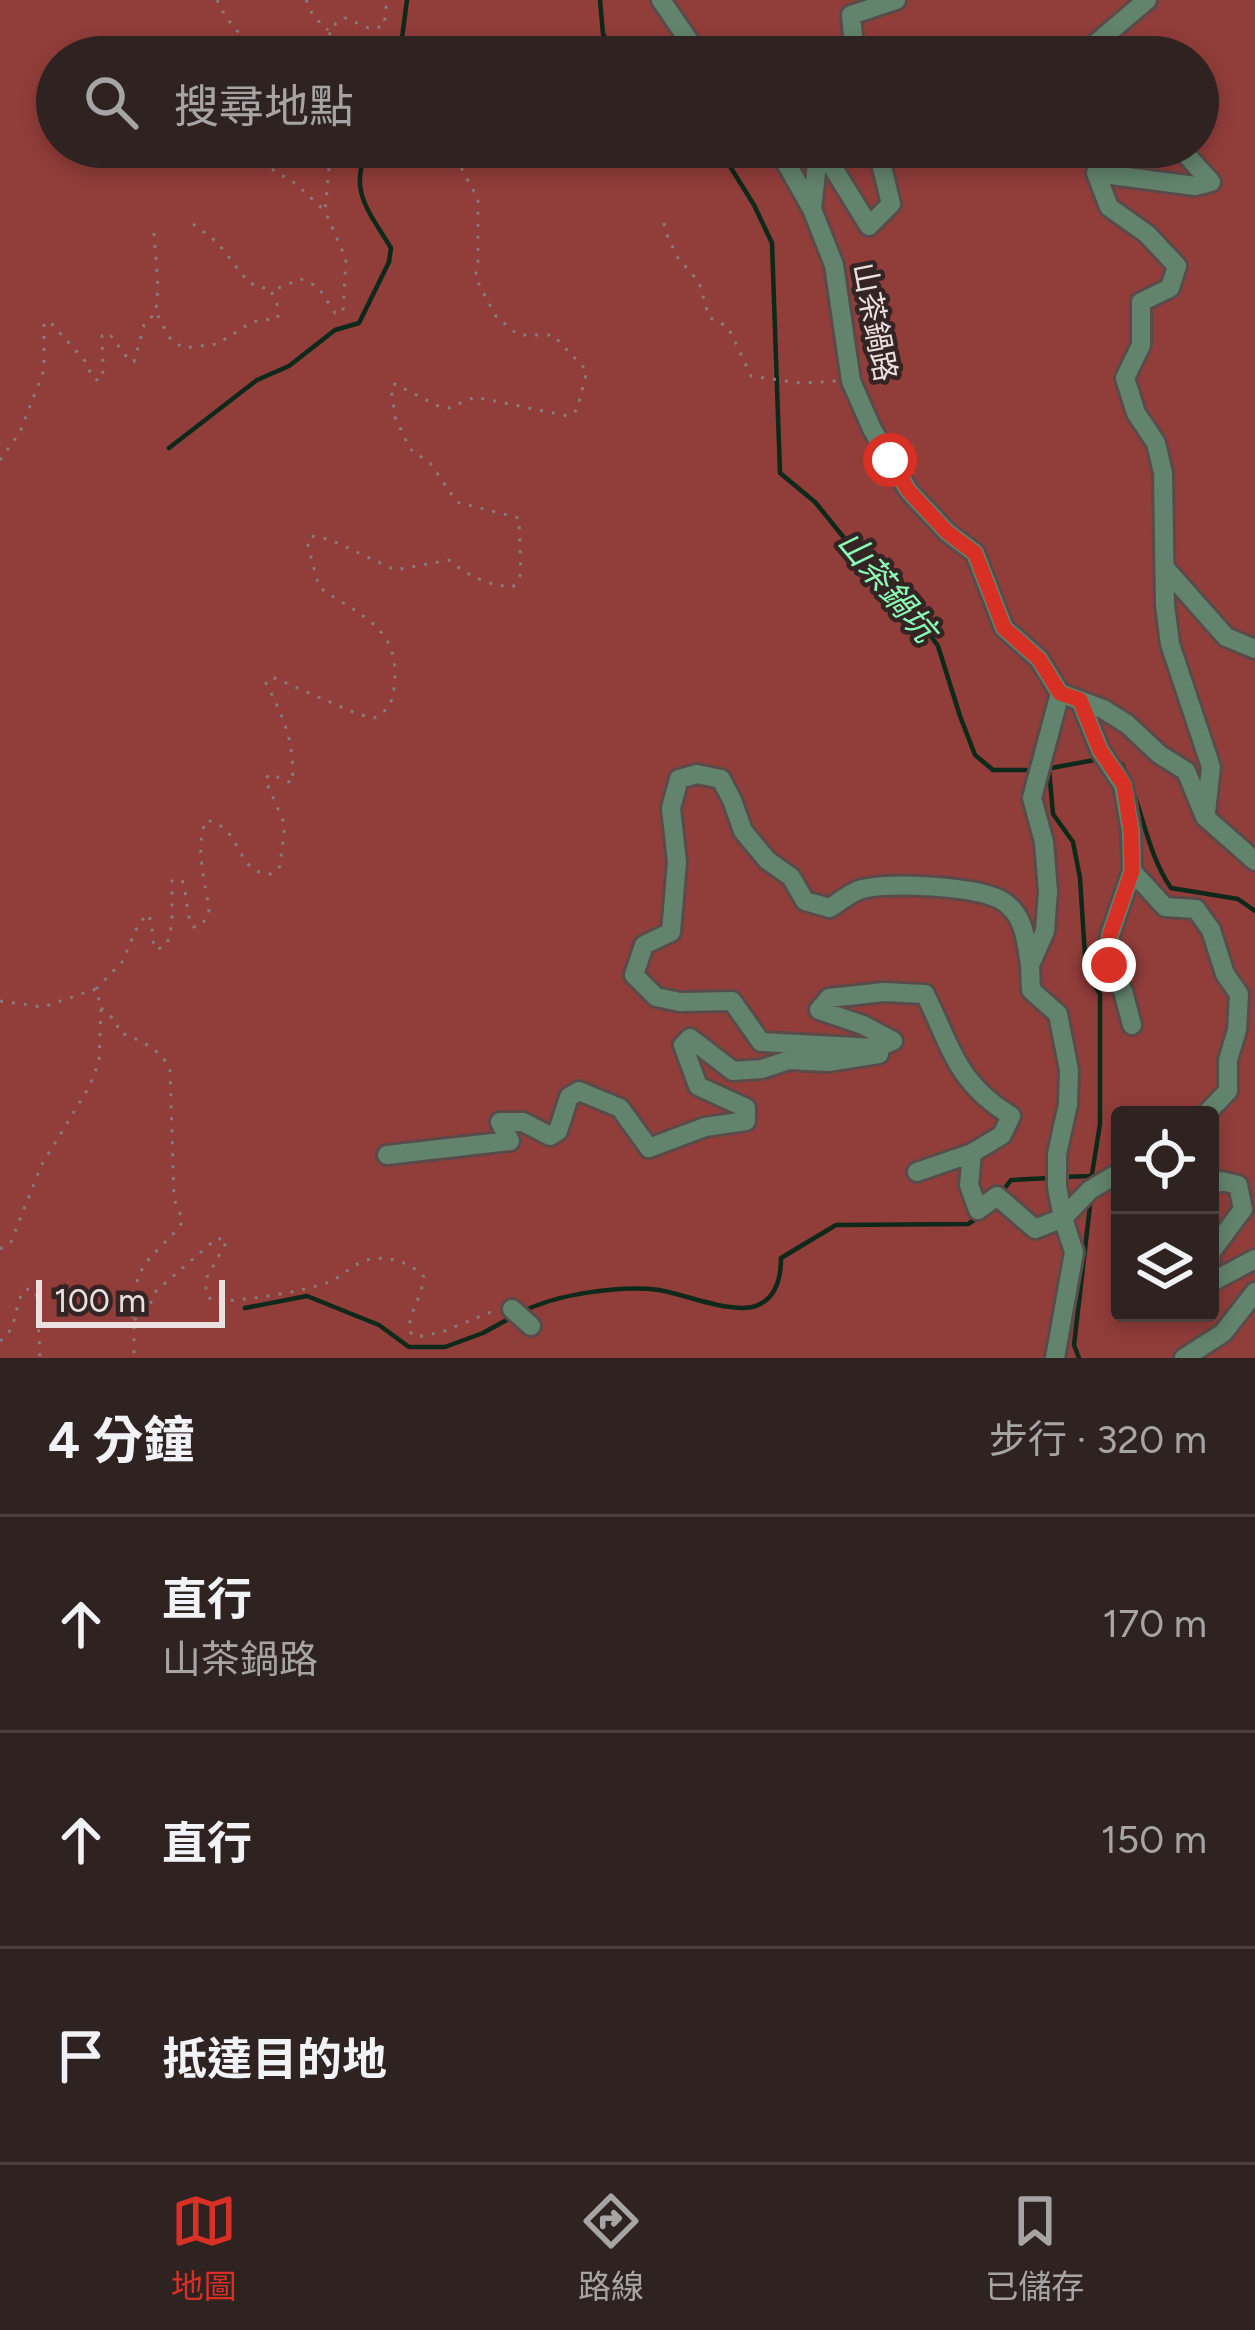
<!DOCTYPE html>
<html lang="zh-TW">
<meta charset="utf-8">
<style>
:root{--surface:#2f2322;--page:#372b2a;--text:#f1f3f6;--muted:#a7a4a5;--line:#4a4040;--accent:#d93025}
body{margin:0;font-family:Figtree,"Noto Sans TC",sans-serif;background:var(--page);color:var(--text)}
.controls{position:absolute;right:36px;bottom:36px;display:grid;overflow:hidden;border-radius:12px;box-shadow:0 6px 18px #0003}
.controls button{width:108px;height:108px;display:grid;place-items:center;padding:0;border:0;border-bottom:3px solid var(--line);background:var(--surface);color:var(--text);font:60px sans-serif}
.scale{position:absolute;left:36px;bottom:30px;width:189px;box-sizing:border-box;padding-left:12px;border:6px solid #eae0df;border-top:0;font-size:33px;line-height:42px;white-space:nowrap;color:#eae0df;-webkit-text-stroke:9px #342524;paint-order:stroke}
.stop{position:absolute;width:36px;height:36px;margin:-27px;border:9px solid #d93025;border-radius:50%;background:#fff}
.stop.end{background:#d93025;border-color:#fff;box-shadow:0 3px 12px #0008}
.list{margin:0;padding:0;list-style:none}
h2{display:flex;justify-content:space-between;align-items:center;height:156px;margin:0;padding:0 48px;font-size:51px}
h2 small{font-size:39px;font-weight:400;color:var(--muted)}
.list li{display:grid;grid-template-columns:78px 1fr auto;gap:36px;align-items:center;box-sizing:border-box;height:216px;padding:0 48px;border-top:3px solid var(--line)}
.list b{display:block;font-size:45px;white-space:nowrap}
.list p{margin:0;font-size:39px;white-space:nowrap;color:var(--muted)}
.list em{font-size:39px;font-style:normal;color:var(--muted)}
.icon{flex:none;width:66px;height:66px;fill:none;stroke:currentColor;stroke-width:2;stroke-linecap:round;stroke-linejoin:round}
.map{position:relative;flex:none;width:1255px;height:1358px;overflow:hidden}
.search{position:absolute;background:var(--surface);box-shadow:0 6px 18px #0003;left:36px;right:36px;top:36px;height:132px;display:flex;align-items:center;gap:30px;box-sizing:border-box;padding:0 42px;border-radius:66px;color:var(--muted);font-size:45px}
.sheet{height:804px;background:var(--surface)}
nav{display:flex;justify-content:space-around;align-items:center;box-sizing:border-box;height:168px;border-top:3px solid var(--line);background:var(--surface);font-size:33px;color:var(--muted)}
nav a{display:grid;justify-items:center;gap:6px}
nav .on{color:var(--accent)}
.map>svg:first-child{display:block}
.forest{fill:#913d3a;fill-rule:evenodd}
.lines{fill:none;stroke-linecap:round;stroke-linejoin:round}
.stream{stroke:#0e2919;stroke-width:4.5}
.minor-casing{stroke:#5a4b4a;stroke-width:24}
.path{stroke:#897b7a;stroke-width:3;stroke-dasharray:3 9;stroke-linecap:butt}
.minor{stroke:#62836c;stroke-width:18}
.route{stroke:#d93025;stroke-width:15}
.labels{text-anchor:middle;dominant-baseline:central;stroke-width:9;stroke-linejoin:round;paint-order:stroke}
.street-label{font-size:30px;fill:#eae0df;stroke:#342524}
.water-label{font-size:33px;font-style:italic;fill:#8cfdb6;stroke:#342524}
</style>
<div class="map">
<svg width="1255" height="1358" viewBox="0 0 1255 1358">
<rect width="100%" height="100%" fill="#3f2f2e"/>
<path class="forest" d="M0,0H1255V1358H0ZM57,57H1198V147H57ZM1120,1115H1210V1313H1120Z"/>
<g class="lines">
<path class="stream" d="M600,0L603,34L617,57
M395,57L402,38L407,0
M718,147L754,205L772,243L780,473L815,502L845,539L914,613L938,646L960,716L975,755L993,770H1035
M169,448L257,380L289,366L335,330L359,323L389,262L391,248C371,214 345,188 370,147
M1117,763L1122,764C1142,804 1146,852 1171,888L1238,899L1255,911
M1046,769L1100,759
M1049,769L1053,814L1073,842L1080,878L1086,972L1100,994V1124L1092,1174
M1061,1177L1092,1176
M1001,1193L1011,1180L1049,1178
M245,1308L307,1296L379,1325L409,1347H445L483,1333L512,1317
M522,1312C556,1294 621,1285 659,1290C684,1294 736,1316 758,1305C777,1297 781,1276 781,1258L836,1225L968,1224L982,1215
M1079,1358L1074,1345L1091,1197"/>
<defs>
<path id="minor" d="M661,0L700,57
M855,57L851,15L896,0
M1080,57L1147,0
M773,147L785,161L812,209L834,265L851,381L872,429L908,490L947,532L975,553L1004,628L1039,659L1060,693L1103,709L1127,724L1159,754L1186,771L1205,817L1255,861
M1175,147L1182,150L1211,182L1195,186L1096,173L1109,207L1147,234L1177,266L1170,288L1141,302V345L1125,378L1136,413L1156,443L1163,473L1165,605L1170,644L1211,767L1206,812
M812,209L818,155L829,161L869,226L891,204L880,159V147
M1165,568L1226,637L1255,649
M1080,700L1100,750L1123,785L1131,831L1132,871L1110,935L1109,965L1123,991L1132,1025
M1132,871L1165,907L1196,909L1211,930L1225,974L1239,994L1237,1030L1228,1060V1091L1205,1115
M1030,965C1026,941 1025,914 1001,900C975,886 891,882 862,889C851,892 840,901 830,908L805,901L791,877L767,860L743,831L732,800L721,779L697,774L679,779L671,808L677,862L671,932L644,945L634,975L656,997L680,1002L732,1001L761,1042L876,1048L893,1041L863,1025L819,1010L829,998L884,992L925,994C952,1048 955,1081 1011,1116L1002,1135L972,1153L969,1185L978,1210L997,1196L1035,1229L1063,1218L1090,1190L1120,1172
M387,1155L510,1141L500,1122H523L550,1136L558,1131L569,1097L579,1091L620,1108L649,1148L705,1127L746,1121V1108L698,1086L683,1045L690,1038L733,1071L762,1069L789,1060L828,1062L879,1054
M917,1172L972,1153
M1210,1186L1221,1181L1238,1185L1243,1209L1211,1252L1210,1263
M1210,1283L1255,1259
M512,1309L531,1326
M1055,1358L1074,1252L1063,1218L1057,1187V1154L1068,1104L1069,1070L1058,1014L1031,990L1030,965L1045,931L1048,891L1044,842L1032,798L1060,693
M1184,1358L1223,1333L1255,1292"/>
</defs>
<use href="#minor" class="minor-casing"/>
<path class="path" d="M217,0L225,16L259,57
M306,0L313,16L328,30
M340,57L329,32L337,22L345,18L371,29L384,26L387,0
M244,147L254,158L296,184L324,210
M664,223L666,233L678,258L699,282L709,317L728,327L751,376L801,383L837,381
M193,224L217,242L249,283L270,290
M154,233L158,287L156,311
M0,460L20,432L44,370V323L50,322L86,362L92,377L99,381L103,371L102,336L109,333L125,355L134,362L144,325L156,312L171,340L184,348L217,344L252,322L278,318L277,304L271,291L301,279L318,287L335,313L343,312L346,259L325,211L331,147
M96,989L122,962L139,923L148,914C155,928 150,942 157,950L167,944L172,924V881L182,880C188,896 185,913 193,927L202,925L209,912C206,882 194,849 206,820C244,827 234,875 272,874L280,866L285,825L265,779L270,774L292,783C296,745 283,716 266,683L272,677L358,714L374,718C388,711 392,703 394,688C402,626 359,616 319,587L307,542L314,536L331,540L395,570L449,560C468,576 487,585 513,587L521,574L519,518L457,502L430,463L410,449L395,417L391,387L395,384L440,407L449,408L475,397L568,416L577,410L587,371L553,335H518L496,316L475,277L478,262V199L450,147
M0,1001L43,1007L96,989L101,1008L99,1062L89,1087L41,1166L11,1242L0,1249
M101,1008L116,1021L119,1032C139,1040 162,1049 170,1070L174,1199L183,1221C171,1241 147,1254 139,1276C134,1288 134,1303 132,1316L134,1320V1358
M134,1320L147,1311L156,1291L217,1238L227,1241L206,1279V1295L214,1302C251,1299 294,1294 329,1282C344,1276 355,1261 372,1259C391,1256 411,1263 424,1277C422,1297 409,1312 409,1331L416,1337L442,1332L496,1310
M0,1341C20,1327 12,1307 25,1289L34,1290L37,1296L40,1358"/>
<use href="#minor" class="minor"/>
</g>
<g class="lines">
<path class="route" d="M890,460L908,490L947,532L975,553L1004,628L1039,659L1060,693L1080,700L1100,750L1124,785L1131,831L1132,871L1110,935L1109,965"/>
</g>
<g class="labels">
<g class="street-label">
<text transform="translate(875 322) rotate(79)">山茶鍋路</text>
</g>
<g class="water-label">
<text transform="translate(887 586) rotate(50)">山茶鍋坑</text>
</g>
</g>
</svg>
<div class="controls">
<button><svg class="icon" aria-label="locate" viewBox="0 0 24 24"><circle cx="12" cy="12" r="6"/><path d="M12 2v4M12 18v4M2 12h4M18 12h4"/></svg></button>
<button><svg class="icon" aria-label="layers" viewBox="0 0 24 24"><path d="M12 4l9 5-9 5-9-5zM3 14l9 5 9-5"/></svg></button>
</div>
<div class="scale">100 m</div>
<div class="stop" style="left:890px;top:460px"></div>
<div class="stop end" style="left:1109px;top:965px"></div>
<div class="search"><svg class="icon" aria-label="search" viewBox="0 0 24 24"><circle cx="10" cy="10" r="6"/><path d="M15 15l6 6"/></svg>搜尋地點</div>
</div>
<section class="sheet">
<h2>4 分鐘<small>步行 · 320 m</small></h2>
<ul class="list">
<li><svg class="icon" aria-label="ahead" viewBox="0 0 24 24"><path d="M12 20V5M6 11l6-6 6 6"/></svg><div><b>直行</b><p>山茶鍋路</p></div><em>170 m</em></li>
<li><svg class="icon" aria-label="ahead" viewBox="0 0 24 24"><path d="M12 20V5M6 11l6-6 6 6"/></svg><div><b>直行</b></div><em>150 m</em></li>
<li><svg class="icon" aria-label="arrive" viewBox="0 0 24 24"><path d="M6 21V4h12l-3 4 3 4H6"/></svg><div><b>抵達目的地</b></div></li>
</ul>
</section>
<nav>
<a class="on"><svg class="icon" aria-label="map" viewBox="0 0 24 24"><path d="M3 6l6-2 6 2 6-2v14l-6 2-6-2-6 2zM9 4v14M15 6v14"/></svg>地圖</a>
<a><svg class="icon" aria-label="directions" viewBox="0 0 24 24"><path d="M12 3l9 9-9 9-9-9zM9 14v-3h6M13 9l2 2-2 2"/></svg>路線</a>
<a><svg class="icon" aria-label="saved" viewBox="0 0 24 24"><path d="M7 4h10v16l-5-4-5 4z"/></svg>已儲存</a>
</nav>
